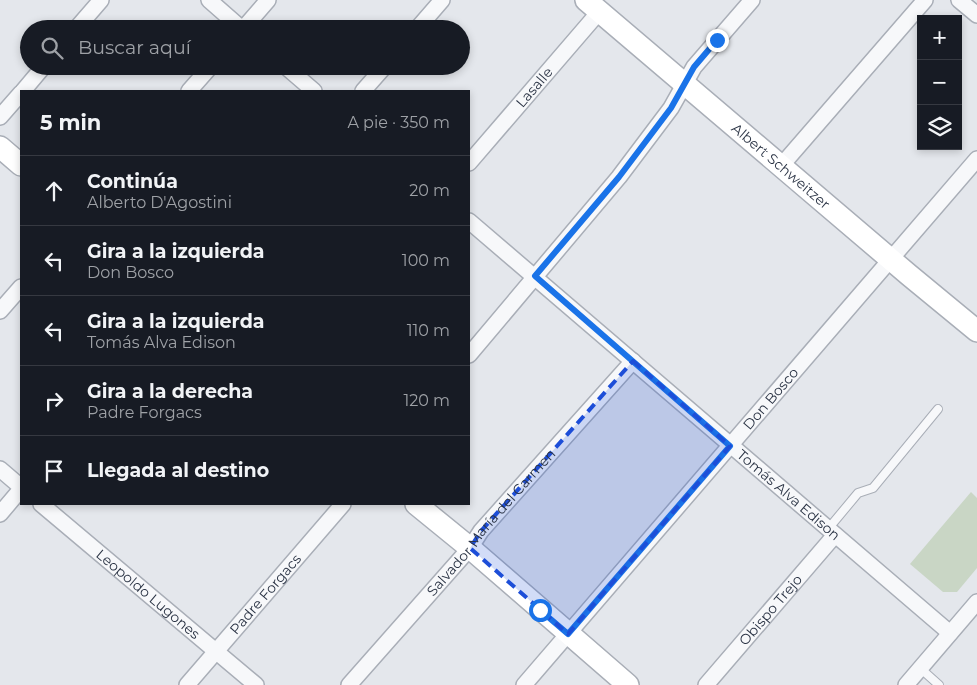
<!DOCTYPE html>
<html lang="es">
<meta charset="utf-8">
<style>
:root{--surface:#171b24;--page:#20242c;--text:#f1f3f6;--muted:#9ea1a6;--line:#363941}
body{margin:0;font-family:Montserrat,sans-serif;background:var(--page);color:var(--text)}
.controls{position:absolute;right:15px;top:15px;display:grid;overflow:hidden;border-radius:0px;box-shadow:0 2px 8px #0003}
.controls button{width:45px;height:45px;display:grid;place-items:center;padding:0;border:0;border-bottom:1px solid var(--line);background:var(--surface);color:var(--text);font:25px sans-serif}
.stop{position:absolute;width:15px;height:15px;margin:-11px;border:4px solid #1a73e8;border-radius:50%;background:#fff}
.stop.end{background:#1a73e8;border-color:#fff;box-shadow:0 1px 5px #0008}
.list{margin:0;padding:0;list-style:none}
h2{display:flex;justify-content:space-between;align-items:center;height:65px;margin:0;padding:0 20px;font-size:21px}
h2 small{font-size:16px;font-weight:400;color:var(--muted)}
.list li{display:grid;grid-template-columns:32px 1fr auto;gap:15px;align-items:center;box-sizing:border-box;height:70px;padding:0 20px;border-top:1px solid var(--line)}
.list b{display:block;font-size:19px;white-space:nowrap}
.list p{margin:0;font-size:16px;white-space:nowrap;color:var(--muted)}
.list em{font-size:16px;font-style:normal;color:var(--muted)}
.icon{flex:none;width:28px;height:28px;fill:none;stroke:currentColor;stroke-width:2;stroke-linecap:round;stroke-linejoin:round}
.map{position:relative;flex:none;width:977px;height:685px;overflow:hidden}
.search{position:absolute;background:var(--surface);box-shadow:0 2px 8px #0003;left:20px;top:20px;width:450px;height:55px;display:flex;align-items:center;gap:12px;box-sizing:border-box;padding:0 18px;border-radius:28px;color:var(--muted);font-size:19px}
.panel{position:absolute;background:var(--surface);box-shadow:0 2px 8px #0003;left:20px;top:90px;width:450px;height:415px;border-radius:0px}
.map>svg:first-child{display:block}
.green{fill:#c9d6c5}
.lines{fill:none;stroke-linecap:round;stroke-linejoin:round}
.service-casing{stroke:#a9aeb7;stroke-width:10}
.minor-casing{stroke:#a9aeb7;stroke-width:18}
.secondary-casing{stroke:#a9aeb7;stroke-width:24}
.service{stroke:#f7f8fa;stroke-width:8}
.minor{stroke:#f7f8fa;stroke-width:15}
.secondary{stroke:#fff;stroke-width:21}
.route{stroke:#1a73e8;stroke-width:6}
.marked{fill:#1d4ed8;fill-opacity:0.2;stroke:#1d4ed8;stroke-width:4;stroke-dasharray:10 6;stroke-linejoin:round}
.labels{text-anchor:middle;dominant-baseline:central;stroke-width:4;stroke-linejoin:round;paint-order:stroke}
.street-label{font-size:14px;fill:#2b3445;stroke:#f4f6f9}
</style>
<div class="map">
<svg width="977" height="685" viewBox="0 0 977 685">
<rect width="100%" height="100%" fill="#e4e7ec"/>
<path class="green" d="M971,492L977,498V568L957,592H943L910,564Z"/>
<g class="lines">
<defs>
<path id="service" d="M828,529L858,493L873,488L938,409
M920,668L939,685"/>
<g id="minor">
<path d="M209,0L242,29"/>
<path d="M959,0L977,15"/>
<path d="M76,29L101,0"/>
<path d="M243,29L268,0"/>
<path d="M417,29L442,0"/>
<path d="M285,66L314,91"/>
<path d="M23,91L44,66"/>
<path d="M189,91L211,66"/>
<path d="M363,91L385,66"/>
<path d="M0,117L21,93"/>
<path id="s1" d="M469,163L599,12"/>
<path d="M781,166L925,0"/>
<path id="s2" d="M469,221L950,633"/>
<path d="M0,311L21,287"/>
<path d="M469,355L619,177L671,108L694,67L752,0"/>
<path d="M0,469L21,487"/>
<path id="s3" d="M41,504L256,685"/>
<path d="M0,514L21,489"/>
<path id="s4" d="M187,685L343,504"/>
<path id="s5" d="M349,685L470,548L481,531L633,361"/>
<path id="s6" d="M524,685L977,159"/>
<path id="s7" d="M706,685L835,535"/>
<path d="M906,685L977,602"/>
</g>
<g id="secondary">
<path id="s8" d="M586,0L909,275L977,331"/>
<path d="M0,147L21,165"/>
<path d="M416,504L470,548L628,685"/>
</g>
</defs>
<use href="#service" class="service-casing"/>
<use href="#minor" class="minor-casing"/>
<use href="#secondary" class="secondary-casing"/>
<use href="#service" class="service"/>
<use href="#minor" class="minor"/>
<use href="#secondary" class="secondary"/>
</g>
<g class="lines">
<path class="route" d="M540,610L568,634L730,446L535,276L619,177L671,108L694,67L717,40"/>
</g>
<path class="marked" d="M633,361L730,446L568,634L470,548L481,531Z"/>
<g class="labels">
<g class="street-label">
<text stroke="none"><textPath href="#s1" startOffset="100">Lasalle</textPath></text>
<text stroke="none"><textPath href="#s8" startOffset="256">Albert Schweitzer</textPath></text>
<text stroke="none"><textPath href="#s6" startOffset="378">Don Bosco</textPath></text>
<text stroke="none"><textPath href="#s2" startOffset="421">Tomás Alva Edison</textPath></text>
<text stroke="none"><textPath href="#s5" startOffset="216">Salvador María del Carmen</textPath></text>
<text stroke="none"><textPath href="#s3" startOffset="140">Leopoldo Lugones</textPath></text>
<text stroke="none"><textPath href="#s4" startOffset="120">Padre Forgacs</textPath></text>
<text stroke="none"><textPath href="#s7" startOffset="99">Obispo Trejo</textPath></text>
</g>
</g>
</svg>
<div class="controls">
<button>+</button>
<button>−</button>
<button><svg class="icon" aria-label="layers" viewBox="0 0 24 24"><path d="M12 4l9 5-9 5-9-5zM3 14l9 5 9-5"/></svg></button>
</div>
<div class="stop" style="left:540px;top:610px"></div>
<div class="stop end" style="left:717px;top:40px"></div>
<div class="search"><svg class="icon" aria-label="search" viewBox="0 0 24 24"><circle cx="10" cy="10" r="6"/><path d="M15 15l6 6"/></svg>Buscar aquí</div>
<section class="panel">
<h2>5 min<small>A pie · 350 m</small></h2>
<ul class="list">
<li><svg class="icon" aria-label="ahead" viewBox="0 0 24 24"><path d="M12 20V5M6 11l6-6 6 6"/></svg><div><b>Continúa</b><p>Alberto D'Agostini</p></div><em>20 m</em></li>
<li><svg class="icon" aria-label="left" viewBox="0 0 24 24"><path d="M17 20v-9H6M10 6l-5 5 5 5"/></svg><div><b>Gira a la izquierda</b><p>Don Bosco</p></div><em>100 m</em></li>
<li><svg class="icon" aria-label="left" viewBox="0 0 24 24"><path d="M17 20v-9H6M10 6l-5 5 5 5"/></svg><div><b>Gira a la izquierda</b><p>Tomás Alva Edison</p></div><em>110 m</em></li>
<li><svg class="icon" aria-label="right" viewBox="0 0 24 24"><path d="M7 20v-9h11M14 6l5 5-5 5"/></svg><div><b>Gira a la derecha</b><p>Padre Forgacs</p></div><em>120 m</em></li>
<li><svg class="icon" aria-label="arrive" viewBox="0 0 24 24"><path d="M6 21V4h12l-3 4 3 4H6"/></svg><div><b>Llegada al destino</b></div></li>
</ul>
</section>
</div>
